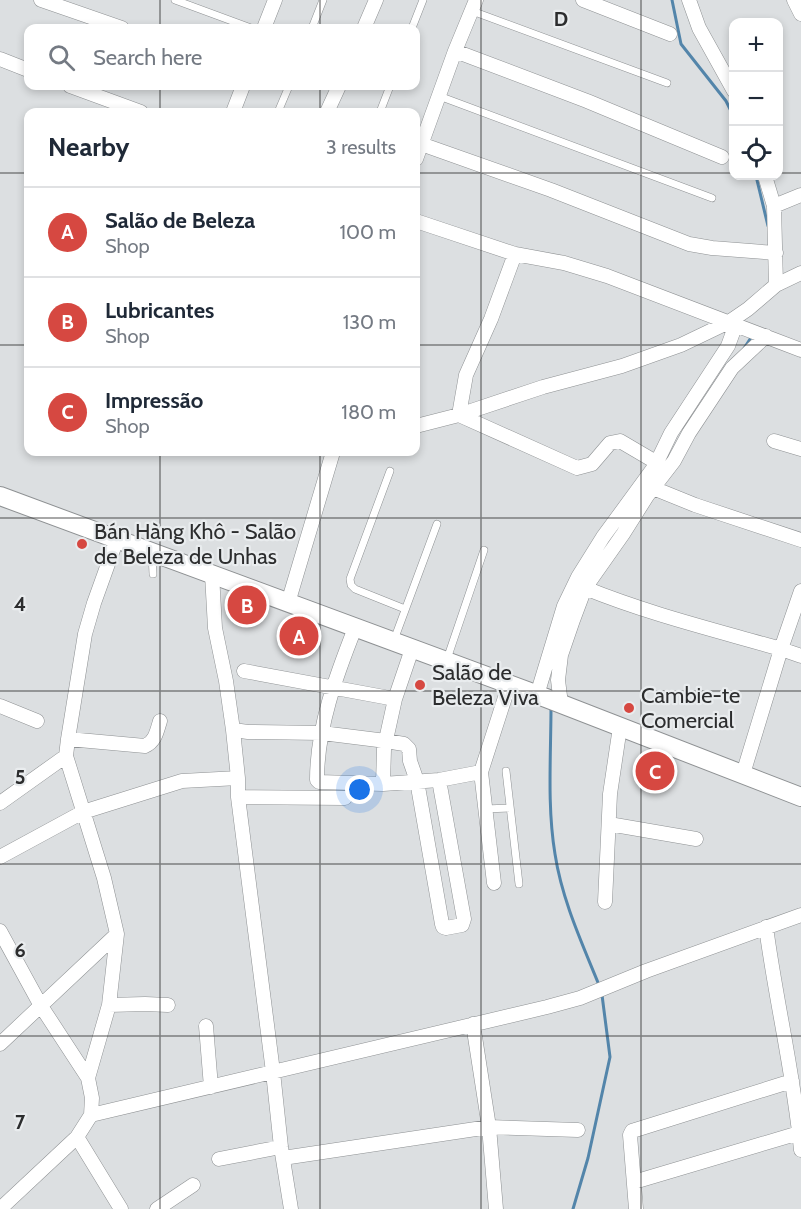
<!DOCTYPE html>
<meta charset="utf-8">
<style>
:root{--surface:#fff;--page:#f6f6f7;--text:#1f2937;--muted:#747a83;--line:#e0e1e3;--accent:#d64841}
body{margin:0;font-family:Cabin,sans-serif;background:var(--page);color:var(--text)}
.controls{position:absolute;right:18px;top:18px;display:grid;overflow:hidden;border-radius:12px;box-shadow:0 3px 9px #0003}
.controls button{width:54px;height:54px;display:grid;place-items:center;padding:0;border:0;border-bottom:2px solid var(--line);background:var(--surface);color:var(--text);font:30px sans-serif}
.you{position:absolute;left:360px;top:790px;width:21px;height:21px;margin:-15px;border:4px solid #fff;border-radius:50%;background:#1a73e8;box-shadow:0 0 0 9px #1a73e833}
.badge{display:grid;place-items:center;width:39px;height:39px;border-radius:50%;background:var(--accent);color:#fff;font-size:20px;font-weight:700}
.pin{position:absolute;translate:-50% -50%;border:3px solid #fff;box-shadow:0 2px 6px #0006}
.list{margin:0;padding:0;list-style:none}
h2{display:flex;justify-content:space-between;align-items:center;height:78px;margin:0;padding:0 24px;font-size:26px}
h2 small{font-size:20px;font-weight:400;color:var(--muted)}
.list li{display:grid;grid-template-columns:39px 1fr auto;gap:18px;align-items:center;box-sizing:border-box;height:90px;padding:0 24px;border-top:2px solid var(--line)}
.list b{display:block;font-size:22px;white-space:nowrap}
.list p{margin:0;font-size:20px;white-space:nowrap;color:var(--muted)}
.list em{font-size:20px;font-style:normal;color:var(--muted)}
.icon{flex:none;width:33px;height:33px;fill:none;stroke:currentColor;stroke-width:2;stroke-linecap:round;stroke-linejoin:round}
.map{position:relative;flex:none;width:801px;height:1209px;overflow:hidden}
.search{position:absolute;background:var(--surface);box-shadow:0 3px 9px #0003;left:24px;top:24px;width:396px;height:66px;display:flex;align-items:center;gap:15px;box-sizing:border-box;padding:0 21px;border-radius:12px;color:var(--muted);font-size:22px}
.panel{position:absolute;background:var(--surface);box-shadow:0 3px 9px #0003;left:24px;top:108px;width:396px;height:348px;border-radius:12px}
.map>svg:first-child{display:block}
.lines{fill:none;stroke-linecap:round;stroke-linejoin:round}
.stream{stroke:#5385aa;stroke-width:3}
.lane-casing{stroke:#8e9193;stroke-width:8}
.street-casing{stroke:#8e9193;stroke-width:15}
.secondary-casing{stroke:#8e9193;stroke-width:20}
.lane{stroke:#fff;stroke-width:7}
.street{stroke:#fff;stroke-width:14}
.secondary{stroke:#fff;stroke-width:18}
.grid{fill:none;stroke:#2c2d2e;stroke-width:1.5;stroke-opacity:0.55}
.poi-dot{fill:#d64841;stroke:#e9ecee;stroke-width:2}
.labels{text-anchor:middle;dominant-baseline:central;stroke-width:4.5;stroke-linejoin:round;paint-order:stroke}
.poi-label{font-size:22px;fill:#2c2d2e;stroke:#e9ecee;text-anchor:start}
.grid-label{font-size:20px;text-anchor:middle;font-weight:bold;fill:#2c2d2e;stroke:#e9ecee;stroke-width:4.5;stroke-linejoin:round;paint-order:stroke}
</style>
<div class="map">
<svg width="801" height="1209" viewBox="0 0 801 1209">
<rect width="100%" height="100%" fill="#dcdfe1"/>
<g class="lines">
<path class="stream" d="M672,0L681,44L726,101L734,117
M756,176L768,226
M743,350L752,336
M551,706C551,755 547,806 555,854C562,900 582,943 599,985
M573,1209L588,1158L610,1057L602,995"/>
<defs>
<path id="lane" d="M175,0L251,28
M472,11L667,83
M312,28L323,0
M412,28L423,0
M439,96L712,198
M278,112L289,86
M380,112L390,86
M390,471L350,579L351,585L355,589L405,609
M152,553L153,574
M394,640L437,524
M447,659L484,550
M506,771L519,884
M485,809L510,808"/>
<path id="street" d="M41,0L122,28
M583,0L670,34
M689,0L699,28L734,91
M794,0L801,14
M264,28L275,0
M364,28L376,0
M455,51L587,101L722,157
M0,59L28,70
M70,86L141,112
M233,112L243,86
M327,112L339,86
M421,144L551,190L689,244L712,248L776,253
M416,159L455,51L476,0
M765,176L774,206
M416,221L515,254L564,263L607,276L801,350
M515,254L491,319L466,375L459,415L577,468L592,464L610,443L620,441L654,461L655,463
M776,285L774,206L801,195
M416,426L459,415L543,387L622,366L681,345L729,322L748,309L776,285L801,273
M774,441L801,449
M653,488L695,505L801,540
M117,539L94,603L85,634L68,739L66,756L104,878L117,934L109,1005L88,1078L92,1098L91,1115L77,1137L121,1209
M212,574L215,628L226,681L233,730L238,778V797L273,1072L281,1147L291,1209
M585,588C649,614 715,630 781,649L801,656
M288,603L333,452
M355,628C336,676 317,727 317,780L319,782L383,784L439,780L481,772
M244,671L395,699
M537,695L564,606L578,577L603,537L655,466L671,433L728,346L736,324
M561,704L558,680L561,655L573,620L585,588L623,534L647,496L674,461L689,433L732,368L766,336
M0,706L37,721
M233,730L248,732L322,733L386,741L404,744L409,749L410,761L417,781L442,924L443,927L446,928L462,925L464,919L439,780
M68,739L145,746C155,742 157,731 160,721
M743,774L781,649L801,591
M383,784L384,749L395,699L412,649
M238,797L345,798
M0,803L66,756
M609,824L696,839
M0,857L83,812L182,781L238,778
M494,883L481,772L509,685
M605,902L610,794L620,727
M766,927C776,1002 794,1075 801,1150
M0,931L41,1006L88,1078
M109,1005L145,1004L168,1005
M473,1024L489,1127L496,1209
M206,1026L211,1087
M0,1044L117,934
M91,1115L547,1007L580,998L646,971L801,915
M283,1158L489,1127L578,1130
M219,1159L281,1147
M634,1182L799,1133
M0,1209L77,1137
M157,1209L193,1185
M636,1209L630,1135L632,1131L792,1081"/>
<path id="secondary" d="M0,496L546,698L801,797"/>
</defs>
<use href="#lane" class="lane-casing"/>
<use href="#street" class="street-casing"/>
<use href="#secondary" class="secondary-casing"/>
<use href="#lane" class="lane"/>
<use href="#street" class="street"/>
<use href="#secondary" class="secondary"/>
</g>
<path class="grid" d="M160,0V28M320,0V28M481,0V1209M641,0V1209M160,86V112M320,86V112M0,173H28M416,173H734M778,173H801M0,345H28M416,345H801M160,452V1209M320,452V1209M0,518H801M0,691H801M0,864H801M0,1036H801"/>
<g class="poi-dot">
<circle cx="82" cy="544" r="6"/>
<circle cx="420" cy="685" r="6"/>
<circle cx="629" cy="708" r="6"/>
</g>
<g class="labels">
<g class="poi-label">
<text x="94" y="531">Bán Hàng Khô - Salão<tspan x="94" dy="25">de Beleza de Unhas</tspan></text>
<text x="432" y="672">Salão de<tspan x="432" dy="25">Beleza Viva</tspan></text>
<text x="641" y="695">Cambie-te<tspan x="641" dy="25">Comercial</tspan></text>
</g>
</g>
<g class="grid-label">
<text x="561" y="26">D</text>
<text x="20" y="611">4</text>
<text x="20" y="784">5</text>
<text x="20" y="957">6</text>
<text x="20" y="1129">7</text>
</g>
</svg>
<div class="controls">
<button>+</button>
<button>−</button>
<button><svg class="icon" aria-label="locate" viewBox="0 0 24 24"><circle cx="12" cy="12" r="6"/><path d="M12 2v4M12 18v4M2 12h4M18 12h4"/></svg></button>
</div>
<div class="you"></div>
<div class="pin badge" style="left:299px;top:636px">A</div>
<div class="pin badge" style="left:247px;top:605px">B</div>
<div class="pin badge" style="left:655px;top:771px">C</div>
<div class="search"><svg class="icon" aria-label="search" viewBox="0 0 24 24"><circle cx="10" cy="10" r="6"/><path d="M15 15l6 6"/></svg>Search here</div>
<section class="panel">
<h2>Nearby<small>3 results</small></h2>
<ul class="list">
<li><span class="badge">A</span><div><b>Salão de Beleza</b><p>Shop</p></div><em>100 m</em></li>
<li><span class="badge">B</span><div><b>Lubricantes</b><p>Shop</p></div><em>130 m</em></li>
<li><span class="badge">C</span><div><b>Impressão</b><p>Shop</p></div><em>180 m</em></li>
</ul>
</section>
</div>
